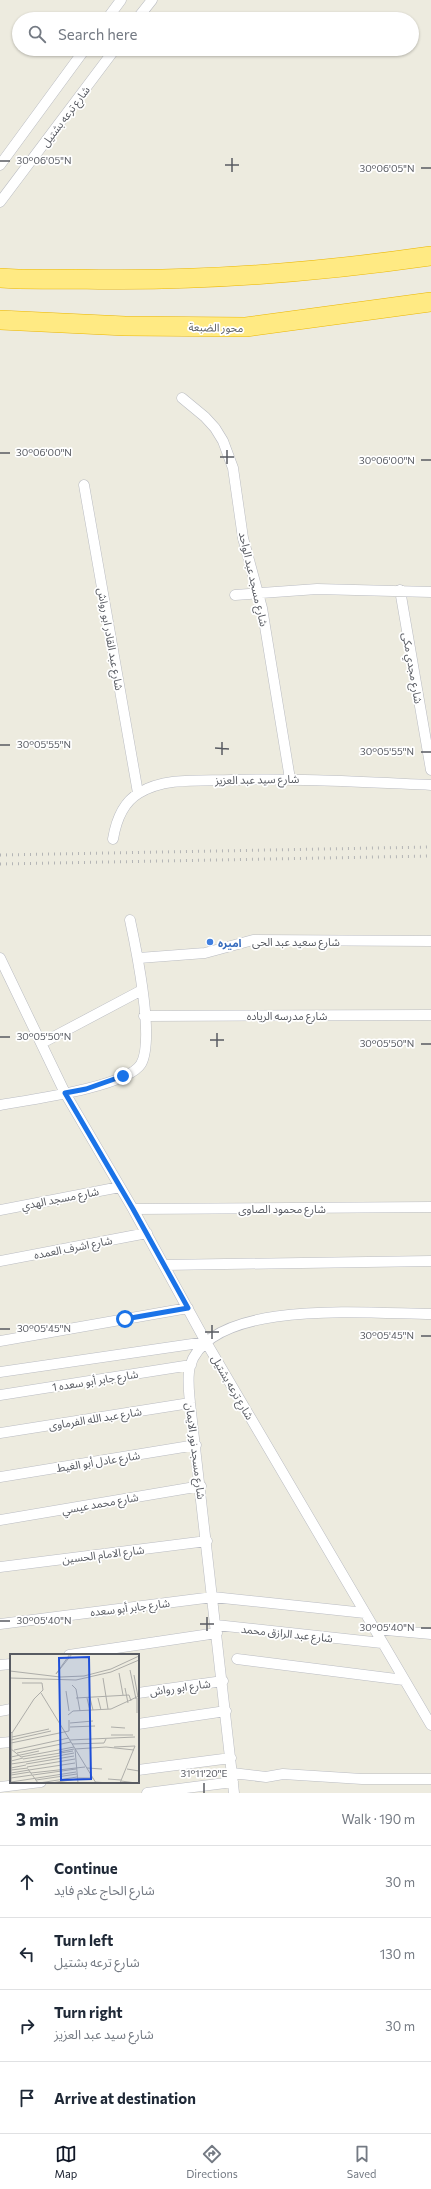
<!DOCTYPE html>
<meta charset="utf-8">
<style>
:root{--surface:#fff;--page:#f2f2f3;--text:#1f2937;--muted:#747a83;--line:#e0e1e3;--accent:#111827}
body{margin:0;font-family:Commissioner,"Noto Sans Arabic",sans-serif;background:var(--page);color:var(--text)}
.stop{position:absolute;width:12px;height:12px;margin:-9px;border:3px solid #1a73e8;border-radius:50%;background:#fff}
.stop.end{background:#1a73e8;border-color:#fff;box-shadow:0 1px 4px #0008}
.list{margin:0;padding:0;list-style:none}
h2{display:flex;justify-content:space-between;align-items:center;height:52px;margin:0;padding:0 16px;font-size:17px}
h2 small{font-size:13px;font-weight:400;color:var(--muted)}
.list li{display:grid;grid-template-columns:26px 1fr auto;gap:12px;align-items:center;box-sizing:border-box;height:72px;padding:0 16px;border-top:1px solid var(--line)}
.list b{display:block;font-size:15px;white-space:nowrap}
.list p{margin:0;font-size:13px;white-space:nowrap;color:var(--muted)}
.list em{font-size:13px;font-style:normal;color:var(--muted)}
.icon{flex:none;width:22px;height:22px;fill:none;stroke:currentColor;stroke-width:2;stroke-linecap:round;stroke-linejoin:round}
.map{position:relative;flex:none;width:431px;height:1793px;overflow:hidden}
.search{position:absolute;background:var(--surface);box-shadow:0 1px 3px #0004;left:12px;right:12px;top:12px;height:44px;display:flex;align-items:center;gap:10px;box-sizing:border-box;padding:0 14px;border-radius:22px;color:var(--muted);font-size:15px}
.sheet{height:340px;background:var(--surface)}
nav{display:flex;justify-content:space-around;align-items:center;box-sizing:border-box;height:56px;border-top:1px solid var(--line);background:var(--surface);font-size:11px;color:var(--muted)}
nav a{display:grid;justify-items:center;gap:2px}
nav .on{color:var(--accent)}
.map>svg:first-child{display:block}
.lines{fill:none;stroke-linecap:round;stroke-linejoin:round}
.minor-casing{stroke:#babcc2;stroke-width:11}
.motorway-casing{stroke:#ebb600;stroke-width:20}
.minor{stroke:#fff;stroke-width:10}
.motorway{stroke:#ffea83;stroke-width:19}
.rail{stroke:#b3b4b5;stroke-width:3;stroke-dasharray:1 5;stroke-linecap:butt}
.route{stroke:#1a73e8;stroke-width:5}
.ticks{fill:none;stroke:#585b62;stroke-width:1.5}
.shop-dot{fill:#3f7fe0;stroke:#fff;stroke-width:1.5}
.labels{text-anchor:middle;dominant-baseline:central;stroke-width:3.5;stroke-linejoin:round;paint-order:stroke}
.street-label{font-size:11px;fill:#585b62;stroke:#fff}
.shop-label{font-size:11px;font-weight:bold;fill:#366cbe;stroke:#fff;text-anchor:start}
.inset-road{fill:none;stroke:#adada9;stroke-width:1}
.view{fill:#1d4ed8;fill-opacity:0.15;stroke:#1d4ed8;stroke-width:2}
.inset-edge{fill:none;stroke:#585b62;stroke-width:2}
.ticks-label{font-size:10px;text-anchor:middle;fill:#585b62;stroke:#fff;stroke-width:3.5;stroke-linejoin:round;paint-order:stroke}
</style>
<div class="map">
<svg width="431" height="1793" viewBox="0 0 431 1793">
<rect width="100%" height="100%" fill="#edebdf"/>
<g class="lines">
<defs>
<path id="minor" d="M107,19L121,0
M137,19L152,0
M0,165L85,49
M0,202L115,49
M182,398L205,417L215,428L223,441L233,468L243,538L262,608L290,779
M84,485L138,793
M400,590L431,770
M235,595L317,589L431,592
M113,839C116,821 122,803 139,793C165,777 201,781 231,780C298,778 364,782 431,785
M0,958L65,1093L133,1209L206,1342L431,1725
M139,958L205,953L253,940L431,941
M144,1016L431,1015
M42,1043L142,990
M0,1105C28,1100 127,1087 141,1064C155,1040 136,948 130,920
M133,1209L431,1207
M0,1210L120,1187
M0,1261L147,1233
M164,1265L431,1261
M0,1341L188,1308
M0,1372L206,1342
M0,1395L191,1365
M0,1433L190,1403
M0,1477L196,1445
M0,1520L201,1486
M0,1567L207,1541
M0,1624L213,1597L365,1613
M216,1625L382,1643
M375,1629L431,1634
M69,1655L217,1633
M237,1659L404,1680
M0,1665L11,1664
M138,1693L223,1681
M0,1711L11,1709
M138,1724L226,1711
M0,1743L11,1742
M138,1770L231,1758
M232,1773L266,1777L283,1774L362,1779H431
M0,1787L41,1782
M147,1793L233,1782
M234,1793L190,1403C189,1391 187,1378 190,1366C211,1297 375,1314 431,1314"/>
<path id="motorway" d="M0,278C25,280 50,279 76,279C195,282 313,273 431,256
M0,320L125,326L246,327L431,302"/>
</defs>
<use href="#minor" class="minor-casing"/>
<use href="#motorway" class="motorway-casing"/>
<use href="#minor" class="minor"/>
<use href="#motorway" class="motorway"/>
<path class="rail" d="M0,855L431,847
M0,864L431,856"/>
</g>
<g class="lines">
<path class="route" d="M123,1076L86,1089L65,1093L133,1209L188,1308L125,1319"/>
</g>
<path class="ticks" d="M0,161H10M225,165H239M421,168H431M232,172V158M0,453H10M220,457H234M421,460H431M227,464V450M0,745H10M215,748L229,749M421,752H431M222,755V742M0,1037H10M210,1040H224M421,1044H431M217,1047V1033M0,1329H10M205,1332H219M421,1336H431M212,1339V1325M0,1621H10M200,1624H214M421,1628H431M207,1631V1617M204,1793V1783"/>
<circle class="shop-dot" cx="210" cy="942" r="4"/>
<g class="labels">
<g class="street-label">
<text transform="translate(65 116) rotate(-53)">شارع ترعه بشتيل</text>
<text transform="translate(216 327) rotate(1)">محور الضبعة</text>
<text transform="translate(254 579) rotate(77)">شارع مسجد عبد الواحد</text>
<text transform="translate(111 639) rotate(80)">شارع عبد القادر ابو رواش</text>
<text transform="translate(413 668) rotate(80)">شارع مجدي مكى</text>
<text transform="translate(257 779) rotate(-1)">شارع سيد عبد العزيز</text>
<text x="296" y="941">شارع سعيد عبد الحى</text>
<text x="287" y="1015">شارع مدرسه الرياده</text>
<text transform="translate(60 1198) rotate(-11)">شارع مسجد الهدي</text>
<text x="282" y="1208">شارع محمود الصاوى</text>
<text transform="translate(73 1247) rotate(-11)">شارع اشرف العمده</text>
<text transform="translate(95 1380) rotate(-9)">شارع جابر أبو سعده 1</text>
<text transform="translate(233 1387) rotate(60)">شارع ترعه بشتيل</text>
<text transform="translate(95 1418) rotate(-9)">شارع عبد الله الفرماوى</text>
<text transform="translate(196 1451) rotate(83)">شارع مسجد نور الايمان</text>
<text transform="translate(98 1461) rotate(-9)">شارع عادل أبو الغيط</text>
<text transform="translate(100 1503) rotate(-10)">شارع محمد عيسي</text>
<text transform="translate(103 1554) rotate(-7)">شارع الامام الحسين</text>
<text transform="translate(130 1607) rotate(-7)">شارع جابر أبو سعده</text>
<text transform="translate(287 1633) rotate(6)">شارع عبد الرازق محمد</text>
<text transform="translate(180 1687) rotate(-8)">شارع ابو رواش</text>
</g>
<g class="shop-label">
<text x="218" y="942">اميره</text>
</g>
</g>
<g transform="translate(10 1654)">
<rect width="129" height="129" fill="#edebdf"/>
<path class="inset-road" d="M120,16L126,45M0,17L50,23L74,22L101,15L129,2M109,19L113,41M46,20L62,0M46,20L60,0M124,21L128,43M0,24L66,26L101,18L129,6M93,24L98,55M62,31L66,35L70,57M115,34L118,49M56,37L59,57M31,39L86,129M66,44L119,41L121,47M77,44L80,57M80,44L83,56M88,44L91,56M127,44V59M58,61L63,57L101,55L129,42M60,69L83,67M60,73L85,72M101,73L115,74M0,77L2,79L1,128M2,79L24,45L33,36L32,29H12M101,81H123M2,83L39,75M1,86L41,77M60,86L125,83M1,89L59,77V66M62,90L94,89L96,85M104,93L125,92L110,129M1,95L11,103M4,96L59,84M49,98L64,95M7,99L61,88M1,103L29,97M11,103L64,93M13,105L63,97M1,107L13,104M15,108L64,99M1,110L15,108M16,110L64,102M17,113L65,105M1,114L16,111M77,114L92,115M18,115L28,129M117,115L129,117M1,116L18,114M19,116L65,109M1,119L19,116M21,119L75,113M1,121L20,118M23,121L66,115M1,124L22,121M67,124H83M98,125L111,126M26,126L67,120M111,127L126,129M1,128L66,118M85,128L99,129M29,129L67,123M41,129L67,125M68,129L65,95L96,93L124,96"/>
<path class="view" d="M79,3L81,125L51,126L49,4Z"/>
<rect width="129" height="129" class="inset-edge"/>
</g>
<g class="ticks-label">
<text x="44" y="164">30°06'05"N</text>
<text x="387" y="172">30°06'05"N</text>
<text x="44" y="456">30°06'00"N</text>
<text x="387" y="464">30°06'00"N</text>
<text x="44" y="748">30°05'55"N</text>
<text x="387" y="755">30°05'55"N</text>
<text x="44" y="1040">30°05'50"N</text>
<text x="387" y="1047">30°05'50"N</text>
<text x="44" y="1332">30°05'45"N</text>
<text x="387" y="1339">30°05'45"N</text>
<text x="44" y="1624">30°05'40"N</text>
<text x="387" y="1631">30°05'40"N</text>
<text x="204" y="1777">31°11'20"E</text>
</g>
</svg>
<div class="stop" style="left:125px;top:1319px"></div>
<div class="stop end" style="left:123px;top:1076px"></div>
<div class="search"><svg class="icon" aria-label="search" viewBox="0 0 24 24"><circle cx="10" cy="10" r="6"/><path d="M15 15l6 6"/></svg>Search here</div>
</div>
<section class="sheet">
<h2>3 min<small>Walk · 190 m</small></h2>
<ul class="list">
<li><svg class="icon" aria-label="ahead" viewBox="0 0 24 24"><path d="M12 20V5M6 11l6-6 6 6"/></svg><div><b>Continue</b><p>شارع الحاج علام فايد</p></div><em>30 m</em></li>
<li><svg class="icon" aria-label="left" viewBox="0 0 24 24"><path d="M17 20v-9H6M10 6l-5 5 5 5"/></svg><div><b>Turn left</b><p>شارع ترعه بشتيل</p></div><em>130 m</em></li>
<li><svg class="icon" aria-label="right" viewBox="0 0 24 24"><path d="M7 20v-9h11M14 6l5 5-5 5"/></svg><div><b>Turn right</b><p>شارع سيد عبد العزيز</p></div><em>30 m</em></li>
<li><svg class="icon" aria-label="arrive" viewBox="0 0 24 24"><path d="M6 21V4h12l-3 4 3 4H6"/></svg><div><b>Arrive at destination</b></div></li>
</ul>
</section>
<nav>
<a class="on"><svg class="icon" aria-label="map" viewBox="0 0 24 24"><path d="M3 6l6-2 6 2 6-2v14l-6 2-6-2-6 2zM9 4v14M15 6v14"/></svg>Map</a>
<a><svg class="icon" aria-label="directions" viewBox="0 0 24 24"><path d="M12 3l9 9-9 9-9-9zM9 14v-3h6M13 9l2 2-2 2"/></svg>Directions</a>
<a><svg class="icon" aria-label="saved" viewBox="0 0 24 24"><path d="M7 4h10v16l-5-4-5 4z"/></svg>Saved</a>
</nav>
